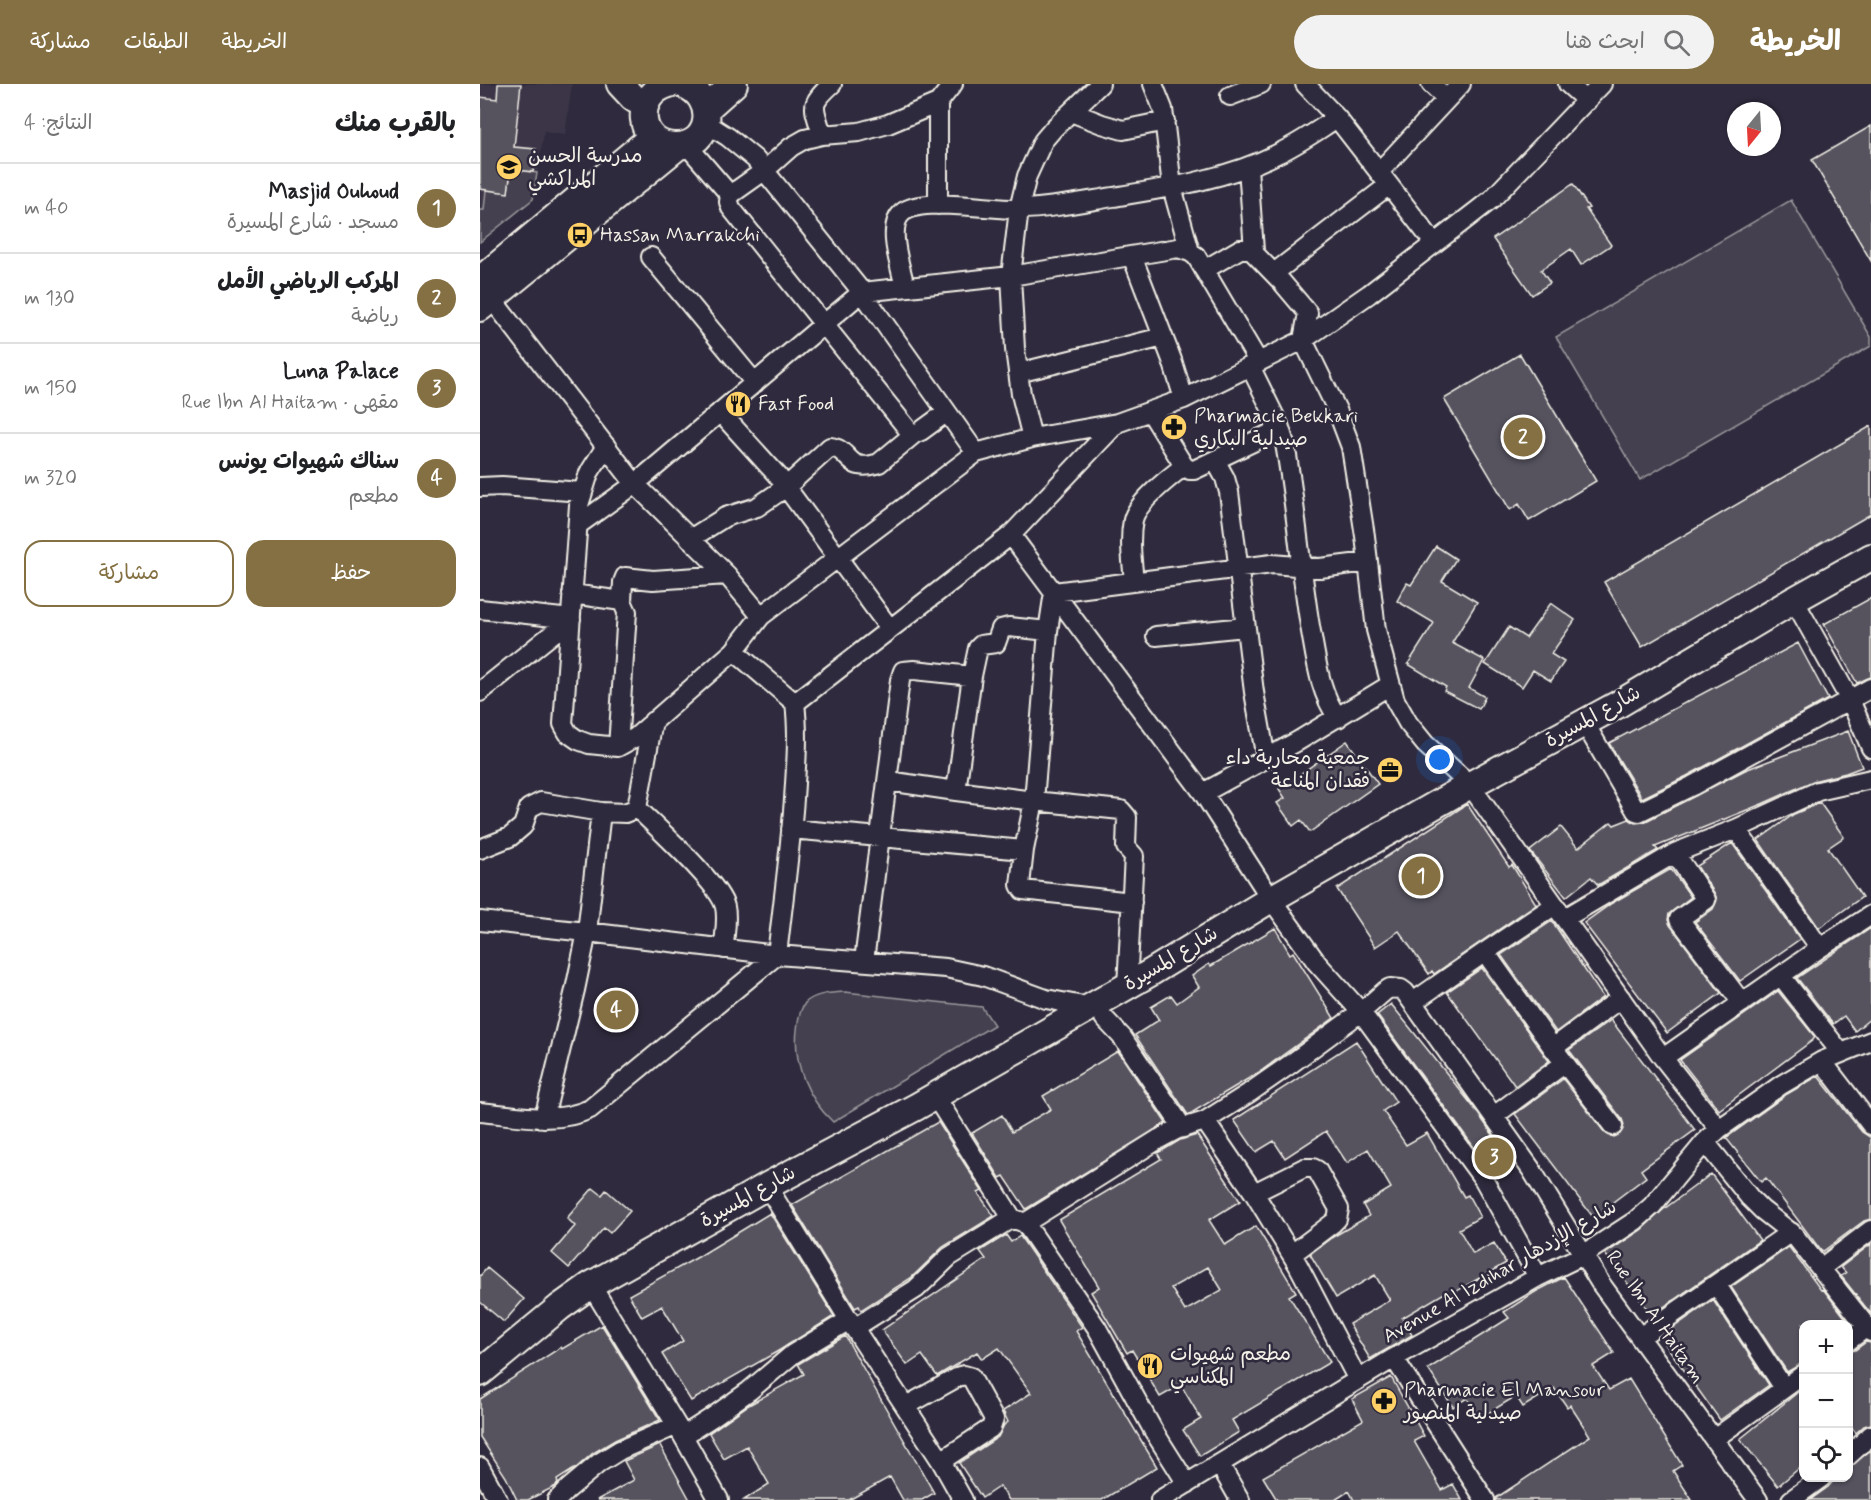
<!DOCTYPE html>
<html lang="ar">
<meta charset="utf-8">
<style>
:root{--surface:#fff;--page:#f2f2f2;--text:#202124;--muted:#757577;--line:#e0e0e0;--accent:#847042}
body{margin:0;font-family:Mynerve,"Playpen Sans Arabic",sans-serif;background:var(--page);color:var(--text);direction:rtl}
.controls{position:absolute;right:18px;bottom:18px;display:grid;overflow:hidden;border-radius:12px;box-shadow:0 2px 4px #0004}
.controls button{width:54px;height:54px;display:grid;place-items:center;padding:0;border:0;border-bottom:2px solid var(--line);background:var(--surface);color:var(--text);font:30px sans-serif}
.compass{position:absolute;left:1247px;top:18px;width:54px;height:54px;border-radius:50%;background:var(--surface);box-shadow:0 2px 4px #0004;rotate:198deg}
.you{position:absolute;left:960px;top:676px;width:21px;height:21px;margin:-15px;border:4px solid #fff;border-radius:50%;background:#1a73e8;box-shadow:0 0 0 9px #1a73e833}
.badge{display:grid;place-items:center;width:39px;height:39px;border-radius:50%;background:var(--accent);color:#fff;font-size:20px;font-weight:700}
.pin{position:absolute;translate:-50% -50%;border:3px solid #fff;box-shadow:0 2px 6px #0006}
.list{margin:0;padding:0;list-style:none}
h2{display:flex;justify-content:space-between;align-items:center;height:78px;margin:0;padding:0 24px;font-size:26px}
h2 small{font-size:20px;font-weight:400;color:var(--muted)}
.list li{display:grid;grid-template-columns:39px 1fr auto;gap:18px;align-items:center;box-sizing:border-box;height:90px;padding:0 24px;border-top:2px solid var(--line)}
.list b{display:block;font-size:22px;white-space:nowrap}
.list p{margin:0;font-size:20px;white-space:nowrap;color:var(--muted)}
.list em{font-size:20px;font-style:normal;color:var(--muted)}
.actions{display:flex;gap:12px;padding:18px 24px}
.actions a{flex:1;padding:14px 0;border:2px solid var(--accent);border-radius:18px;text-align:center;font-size:21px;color:var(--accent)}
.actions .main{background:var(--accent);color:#fff}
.icon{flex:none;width:33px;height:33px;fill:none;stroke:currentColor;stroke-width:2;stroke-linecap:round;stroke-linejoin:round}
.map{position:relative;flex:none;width:1391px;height:1416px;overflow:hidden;direction:ltr}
header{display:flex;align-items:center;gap:36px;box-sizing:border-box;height:84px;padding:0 30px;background:var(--accent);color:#fff}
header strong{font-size:28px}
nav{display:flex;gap:33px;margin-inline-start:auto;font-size:21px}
.search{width:420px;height:54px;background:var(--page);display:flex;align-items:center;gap:15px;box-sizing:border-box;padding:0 21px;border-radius:33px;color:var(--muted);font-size:22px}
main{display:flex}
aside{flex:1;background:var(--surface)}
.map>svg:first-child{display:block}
.built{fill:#3b3647}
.green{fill:#454050;stroke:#9c989c;stroke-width:1.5}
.building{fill:#56525f;stroke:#f4f1e8;stroke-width:1.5;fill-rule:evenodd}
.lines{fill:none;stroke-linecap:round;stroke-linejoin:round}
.street-casing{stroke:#f4f1e8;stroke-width:22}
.secondary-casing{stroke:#f4f1e8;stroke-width:30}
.street{stroke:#2f2a3d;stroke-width:18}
.secondary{stroke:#2f2a3d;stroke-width:26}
.labels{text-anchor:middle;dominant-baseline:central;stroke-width:5;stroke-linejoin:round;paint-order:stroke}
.poi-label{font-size:20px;fill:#f4f1e8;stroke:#2f2a3d;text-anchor:start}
.street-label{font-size:20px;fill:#f4f1e8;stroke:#2f2a3d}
</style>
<header>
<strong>الخريطة</strong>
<div class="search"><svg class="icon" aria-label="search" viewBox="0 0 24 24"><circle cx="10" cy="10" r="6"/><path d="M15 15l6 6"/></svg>ابحث هنا</div>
<nav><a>الخريطة</a><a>الطبقات</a><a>مشاركة</a></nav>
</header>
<main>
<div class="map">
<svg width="1391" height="1416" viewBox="0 0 1391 1416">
<rect width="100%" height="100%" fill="#2f2a3d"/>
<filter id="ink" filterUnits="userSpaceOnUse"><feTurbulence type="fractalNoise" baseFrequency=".0167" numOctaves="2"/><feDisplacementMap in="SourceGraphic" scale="12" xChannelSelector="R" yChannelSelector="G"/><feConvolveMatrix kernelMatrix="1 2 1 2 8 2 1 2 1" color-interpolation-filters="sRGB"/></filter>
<g filter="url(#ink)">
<path class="built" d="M0,0H92L85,51L64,48L53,115L0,158Z"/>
<path class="green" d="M34,62L31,85L57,89L53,115L0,158V126H4L6,106L28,108Z
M1311,116L1391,253V262L1160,396L1076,253Z
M365,908L502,923L514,941L353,1038C328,1015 313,980 317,946C318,937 319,927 325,919C335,909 352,909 365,908Z"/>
<path class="building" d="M18,0H41L34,63L56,65L53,88L31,85L28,109L0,105V13L17,15Z
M1391,42V177L1332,76Z
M1093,100L1109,124L1106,125L1131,161L1101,181L1091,165L1061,186L1070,199L1052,211L1013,155Z
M1040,270L1116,397L1049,437L1039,420L1030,426L964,315Z
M1391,342V430L1162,563L1124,498Z
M956,462L976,475L962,497L997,518L972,559L1004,576L989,604L1005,613L999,625L964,607L966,603L928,580L954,539L917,517L927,499L931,501Z
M1391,514V593L1377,599L1344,540Z
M1071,519L1095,536L1071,570L1084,578L1071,597L1053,586L1042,603L1005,580L1029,543L1046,554Z
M1318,559L1348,615L1207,692L1162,714L1129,659Z
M1368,647L1382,683L1366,689L1333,697L1282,720L1175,763L1178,766L1118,801L1111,793L1086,813L1050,767L1081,743L1098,764L1131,738L1134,741L1149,735L1155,739L1164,738L1265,686Z
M867,657L898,700L830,748L821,736L813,742L797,719L805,714L799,705Z
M1340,719L1364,753L1348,764L1382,813L1339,844L1278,756L1314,730Z
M987,720L1029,783L1032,781L1056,820L954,890L952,887L949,890L919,847L895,863L857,805Z
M1252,759L1320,855L1260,897L1215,838L1233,825L1237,816L1235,810L1217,782Z
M1191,785L1211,813L1189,830L1188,836L1190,841L1241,909L1187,949L1104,839L1132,819Z
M1072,837L1123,913L1076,948L1021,871Z
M795,844L810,870L813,868L854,934L781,987L708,1031L655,951L679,936L671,923L691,911L697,919L719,903L712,892L729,880L731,882Z
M1391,844V934L1375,947L1364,932L1353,940L1317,894Z
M1002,884L1069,977L1035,1002L967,908Z
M1298,907L1335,953L1333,956L1239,1026L1200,976Z
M911,920L992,1021L1025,1068L1007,1081L897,931Z
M1131,936L1215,1046L1161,1086L1166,1093L1113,1133L1035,1030L1083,995L1125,1049L1134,1053L1140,1050L1144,1041L1142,1035L1089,966Z
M876,957L916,1018L903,1027L926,1061L947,1049L984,1113L988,1111L1000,1133L979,1145L993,1170L1014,1159L1026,1179L968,1212L966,1208L922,1234L932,1251L890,1275L869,1240L910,1216L895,1191L856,1214L830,1170L851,1154L889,1132L883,1121L911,1104L888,1065L867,1079L846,1047L805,1074L794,1057L776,1068L754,1036Z
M638,967L686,1039L546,1125L524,1092L520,1094L492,1049L522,1031L532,1048L571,1025L563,1012Z
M1338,992L1382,1048L1391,1054V1135L1384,1137L1342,1168L1286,1094L1281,1098L1246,1054L1307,1010Z
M458,1038L502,1107L498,1109L514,1132L463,1163L431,1194L381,1226L379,1222L375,1224L312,1121Z
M717,1051L760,1117L729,1136L745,1161L776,1142L816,1208L809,1212L850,1278L752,1336L759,1348L720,1372L703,1346L721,1335L701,1301L680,1313L652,1266L647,1269L611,1208L619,1203L579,1136L681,1075L677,1069L685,1065L700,1056ZM728,1183L742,1206L705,1227L691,1204Z
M1231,1090L1280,1156L1172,1231L1125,1170L1161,1146L1184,1125Z
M113,1104L122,1111L126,1106L150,1127L130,1149L124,1144L89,1184L72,1169L95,1142L87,1134Z
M290,1129L354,1232L300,1266L211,1317L182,1270L203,1257L182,1222L162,1233L149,1211L218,1173Z
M526,1151L531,1158L540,1152L602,1243L596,1247L677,1383L622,1416H529L520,1402L502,1414L479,1379L518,1353L524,1341L528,1338L523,1327L551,1309L519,1264L502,1275L497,1268L457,1292L442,1271L427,1281L402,1246L506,1175L500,1167Z
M1391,1160V1230L1361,1192L1366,1189L1361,1183Z
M1309,1163L1341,1206L1343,1205L1371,1241L1368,1243V1240H1323V1279L1307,1288L1251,1203Z
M7,1184L44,1215L24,1238L0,1218V1192Z
M1084,1193L1134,1269L1113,1282L1129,1306L1149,1295L1202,1381L1193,1387L1212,1416H1016V1414L1110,1352L1090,1321L1087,1323L1074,1304L1043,1323L1036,1312L1000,1334L987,1314L973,1323L948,1285L1029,1234L1024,1228L1055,1208Z
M1233,1216L1289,1301L1240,1336L1180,1253Z
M122,1241L180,1336L135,1356L113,1369L96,1384L77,1396L78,1399L74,1403L48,1416H37L26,1393L0,1353V1315L81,1263L82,1265Z
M365,1252L454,1409L442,1416H423L410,1393L369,1416H264L289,1400L267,1362L244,1375L229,1349L267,1322L324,1290L318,1280Z
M1386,1258L1391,1259V1340L1384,1342L1376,1349L1368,1339V1268L1375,1266Z
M911,1293L944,1352L934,1357L962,1406L973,1400L982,1416H874L869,1407L855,1416H797L783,1393L883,1336L872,1315Z
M1323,1304V1381L1298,1402L1260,1355Z
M180,1361L210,1416H117L154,1396L144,1377Z
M1391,1366V1416H1330L1348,1403L1356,1394H1368V1384Z"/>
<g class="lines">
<defs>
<path id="street" d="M673,0L683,25L692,103L710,168
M825,0L857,34L954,159
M951,0L967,15
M1088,0L1107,17
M750,12L781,0
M458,19L408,40L379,48L342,51L325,55L311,63L284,87L250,111L249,118L251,124L430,348L434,350L441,347L467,328
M591,28L622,40L643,46L685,37
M226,39L248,53L275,75L382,208L496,369
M342,51C334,21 328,22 352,0
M207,61L250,111
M768,83L774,167
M899,88L981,0
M458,121V19L473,0
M652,172L692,276L704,315
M171,173L275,299
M724,186L760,165H770L801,197L828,229L823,256L857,326L871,363L885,452L896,546L915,616L928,639L945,660L990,701L1183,974L1239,1045
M794,189L909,101
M425,203C421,184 406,143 422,129C441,112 511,126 538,125C569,125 602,118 633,113C689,104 748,95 799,69C820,59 838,46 857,34
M5,206L155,400L247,491L281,532L254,567L156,653L138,663L109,660L98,656L88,649L83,640L99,421L109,389L126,362
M770,282L799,341L805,360C816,421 820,482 830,542C836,574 839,608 858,634
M538,289L683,253
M670,327L704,382L710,386H714L800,345
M240,328L298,392L410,545
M552,354L541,310L535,265L531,192L539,125L547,92L563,57L574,44L620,0
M735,376L745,394L749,408L774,608L786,675
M0,403L22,402L102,408
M98,441L155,400L382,208L531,192L698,164L710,168L716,172L778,277
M531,451L723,709L791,815L837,879L881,928L1004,1096L1058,1193
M210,455L245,433L277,423L306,403L350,363C372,365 365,390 399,379L434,350
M654,497C652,477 649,456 653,436C657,418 690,393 704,382
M92,510L142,517L147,528L138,663
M1314,516L1370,616L1391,664
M142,517L143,498L145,493L173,496L247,491
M0,525L91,535
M281,532L496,369L552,354L637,339L704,315L823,256L889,210L1012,115L1122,0
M568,547L554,717L641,726L647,733L646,763L654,772L647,902
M676,552L765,543
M0,608L91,535
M315,619L531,451L637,339
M1104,638L1156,727L1159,728L1212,702L1391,604
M408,697L476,707L492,592
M723,709L818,657L910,601
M157,724C176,743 240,800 245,823C248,836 244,852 244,865
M311,745L544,766L554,717L476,707
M1256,745L1340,864
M0,765L30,753L43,742L49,724L61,718L121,728
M544,766L540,801L543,806L652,818
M1195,769L1226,816L1199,835L1262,919
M1085,834L1195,769L1256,745L1338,707L1391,695
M0,837L107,848L297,871C303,819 310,767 314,715C316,683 319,651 315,619L254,567
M1005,868L1075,821
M384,877L420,596L423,587L434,586L492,592L498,564L501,561L516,559L521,545L529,543L568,547L574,508L792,480L840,484L888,478
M1301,892L1361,969
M933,918L1005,868L1073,964L1133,1042
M624,934L642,953L703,1044
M1073,964L1141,914
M1183,974L1340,864L1391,831
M1342,977L1391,1041
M455,1012L532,1134
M0,1028C36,1031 76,1041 110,1025L297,871L466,884L503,892L566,915L609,923
M1014,1032L1085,979
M64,1034L95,906L107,848L121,728L145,729L157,724L173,637
M725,1037L774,1109L818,1181L878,1296
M1225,1058L1270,1114L1282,1126L1314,1151L1391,1248
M287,1102L374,1244L461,1377L483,1416
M774,1109L824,1084H833L837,1086L859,1125L857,1135L853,1139L812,1170
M545,1139L617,1244L673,1346L707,1400
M1341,1184L1391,1146
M1236,1200L1304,1304
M111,1201L203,1352L239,1416
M374,1244L436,1205L469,1173L532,1134L545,1139L679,1055L696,1046L725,1037L769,1009L812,979L881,928L905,907L910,904L921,905L925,908L1051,1085L1121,1200L1278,1416
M1160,1253L1311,1148
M1368,1257L1387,1243
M914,1274L1005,1416
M426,1322L480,1292L484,1291L491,1293L514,1335L511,1344L461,1377
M203,1352L231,1334L269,1307L313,1270L369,1236
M1234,1355L1324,1290
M1368,1372L1391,1351
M740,1381L760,1416
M0,1383L18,1416
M77,1416L88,1405L119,1379L140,1366L195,1342
M680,1416L914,1274L1058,1193L1103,1171L1155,1137L1172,1122L1225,1058L1239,1045L1301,1001L1342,977L1391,957
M1311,1416L1341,1394"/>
<path id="secondary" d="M140,0L153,14L165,22
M189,0C152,10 157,62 195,62C233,63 238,12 202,0
M226,25L254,0
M0,196L172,53
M0,224L197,63
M0,1289L80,1223L111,1201L287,1102L436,1023L670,889L791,815L990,701L1137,621L1314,516L1391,473"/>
</defs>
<use href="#street" class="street-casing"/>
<use href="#secondary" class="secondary-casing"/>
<use href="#street" class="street"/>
<use href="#secondary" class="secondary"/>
</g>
</g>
<defs>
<symbol id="school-disc" viewBox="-11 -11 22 22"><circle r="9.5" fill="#ffd166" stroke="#2f2a3d"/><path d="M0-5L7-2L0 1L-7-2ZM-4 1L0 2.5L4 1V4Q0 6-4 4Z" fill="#111"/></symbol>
<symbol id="bus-disc" viewBox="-11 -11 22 22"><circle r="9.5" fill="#ffd166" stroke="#2f2a3d"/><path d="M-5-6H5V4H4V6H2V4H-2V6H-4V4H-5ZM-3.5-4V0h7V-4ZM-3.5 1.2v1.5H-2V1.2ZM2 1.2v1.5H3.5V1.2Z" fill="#111"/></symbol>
<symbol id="restaurant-disc" viewBox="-11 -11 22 22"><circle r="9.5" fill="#ffd166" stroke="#2f2a3d"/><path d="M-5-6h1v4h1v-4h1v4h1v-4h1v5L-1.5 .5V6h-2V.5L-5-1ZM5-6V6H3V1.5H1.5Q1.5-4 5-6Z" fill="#111"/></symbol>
<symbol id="pharmacy-disc" viewBox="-11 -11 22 22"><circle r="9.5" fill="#ffd166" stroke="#2f2a3d"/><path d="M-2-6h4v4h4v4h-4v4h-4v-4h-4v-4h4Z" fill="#111"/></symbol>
<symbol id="office-disc" viewBox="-11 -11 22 22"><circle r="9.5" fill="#ffd166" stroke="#2f2a3d"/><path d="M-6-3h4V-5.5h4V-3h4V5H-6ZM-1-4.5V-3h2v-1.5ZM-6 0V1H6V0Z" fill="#111"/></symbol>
</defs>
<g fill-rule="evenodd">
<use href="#school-disc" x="14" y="68" width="30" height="30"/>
<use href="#bus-disc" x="85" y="136" width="30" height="30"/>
<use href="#restaurant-disc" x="243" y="305" width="30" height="30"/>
<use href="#pharmacy-disc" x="679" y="328" width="30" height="30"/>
<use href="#office-disc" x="895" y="671" width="30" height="30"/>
<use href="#restaurant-disc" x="655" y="1267" width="30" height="30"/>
<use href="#pharmacy-disc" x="889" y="1302" width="30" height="30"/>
</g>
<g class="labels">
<g class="poi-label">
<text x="48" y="72">مدرسة الحسن<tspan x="48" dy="23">المراكشي</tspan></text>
<text x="120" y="151">Hassan Marrakchi</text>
<text x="278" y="320">Fast Food</text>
<text x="714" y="332">Pharmacie Bekkari<tspan x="714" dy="23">صيدلية البكاري</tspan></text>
<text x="890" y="674" text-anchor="end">جمعية محاربة داء<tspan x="890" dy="23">فقدان المناعة</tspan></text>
<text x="690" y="1270">مطعم شهيوات<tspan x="690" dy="23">المكناسي</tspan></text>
<text x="924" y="1306">Pharmacie El Mansour<tspan x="924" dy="23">صيدلية المنصور</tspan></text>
</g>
<g class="street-label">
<text transform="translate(1113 633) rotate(-29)">شارع المسيرة</text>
<text transform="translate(691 875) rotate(-31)">شارع المسيرة</text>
<text transform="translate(268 1113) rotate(-29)">شارع المسيرة</text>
<text transform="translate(1020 1188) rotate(-30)">Avenue Al Izdihar شارع الإزدهار</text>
<text transform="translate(1175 1233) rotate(55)">Rue Ibn Al Haitam</text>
</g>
</g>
</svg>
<div class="controls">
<button>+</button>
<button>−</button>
<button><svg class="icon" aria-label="locate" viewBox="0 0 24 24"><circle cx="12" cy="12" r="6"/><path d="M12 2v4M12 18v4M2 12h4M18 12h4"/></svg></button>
</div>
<svg class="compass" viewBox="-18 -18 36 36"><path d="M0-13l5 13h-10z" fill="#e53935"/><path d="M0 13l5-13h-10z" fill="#757577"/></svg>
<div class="you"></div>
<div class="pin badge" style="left:941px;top:792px">1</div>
<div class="pin badge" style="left:1043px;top:353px">2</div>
<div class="pin badge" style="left:1014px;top:1073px">3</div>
<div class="pin badge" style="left:136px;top:926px">4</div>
</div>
<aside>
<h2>بالقرب منك<small>النتائج: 4</small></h2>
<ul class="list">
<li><span class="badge">1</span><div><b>Masjid Ouhoud</b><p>مسجد · شارع المسيرة</p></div><em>40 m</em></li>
<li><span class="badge">2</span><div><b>المركب الرياضي الأمل</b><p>رياضة</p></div><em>130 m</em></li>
<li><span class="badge">3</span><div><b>Luna Palace</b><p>مقهى · Rue Ibn Al Haitam</p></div><em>150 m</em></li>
<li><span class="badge">4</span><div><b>سناك شهيوات يونس</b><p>مطعم</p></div><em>320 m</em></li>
</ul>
<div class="actions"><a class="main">حفظ</a><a>مشاركة</a></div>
</aside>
</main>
